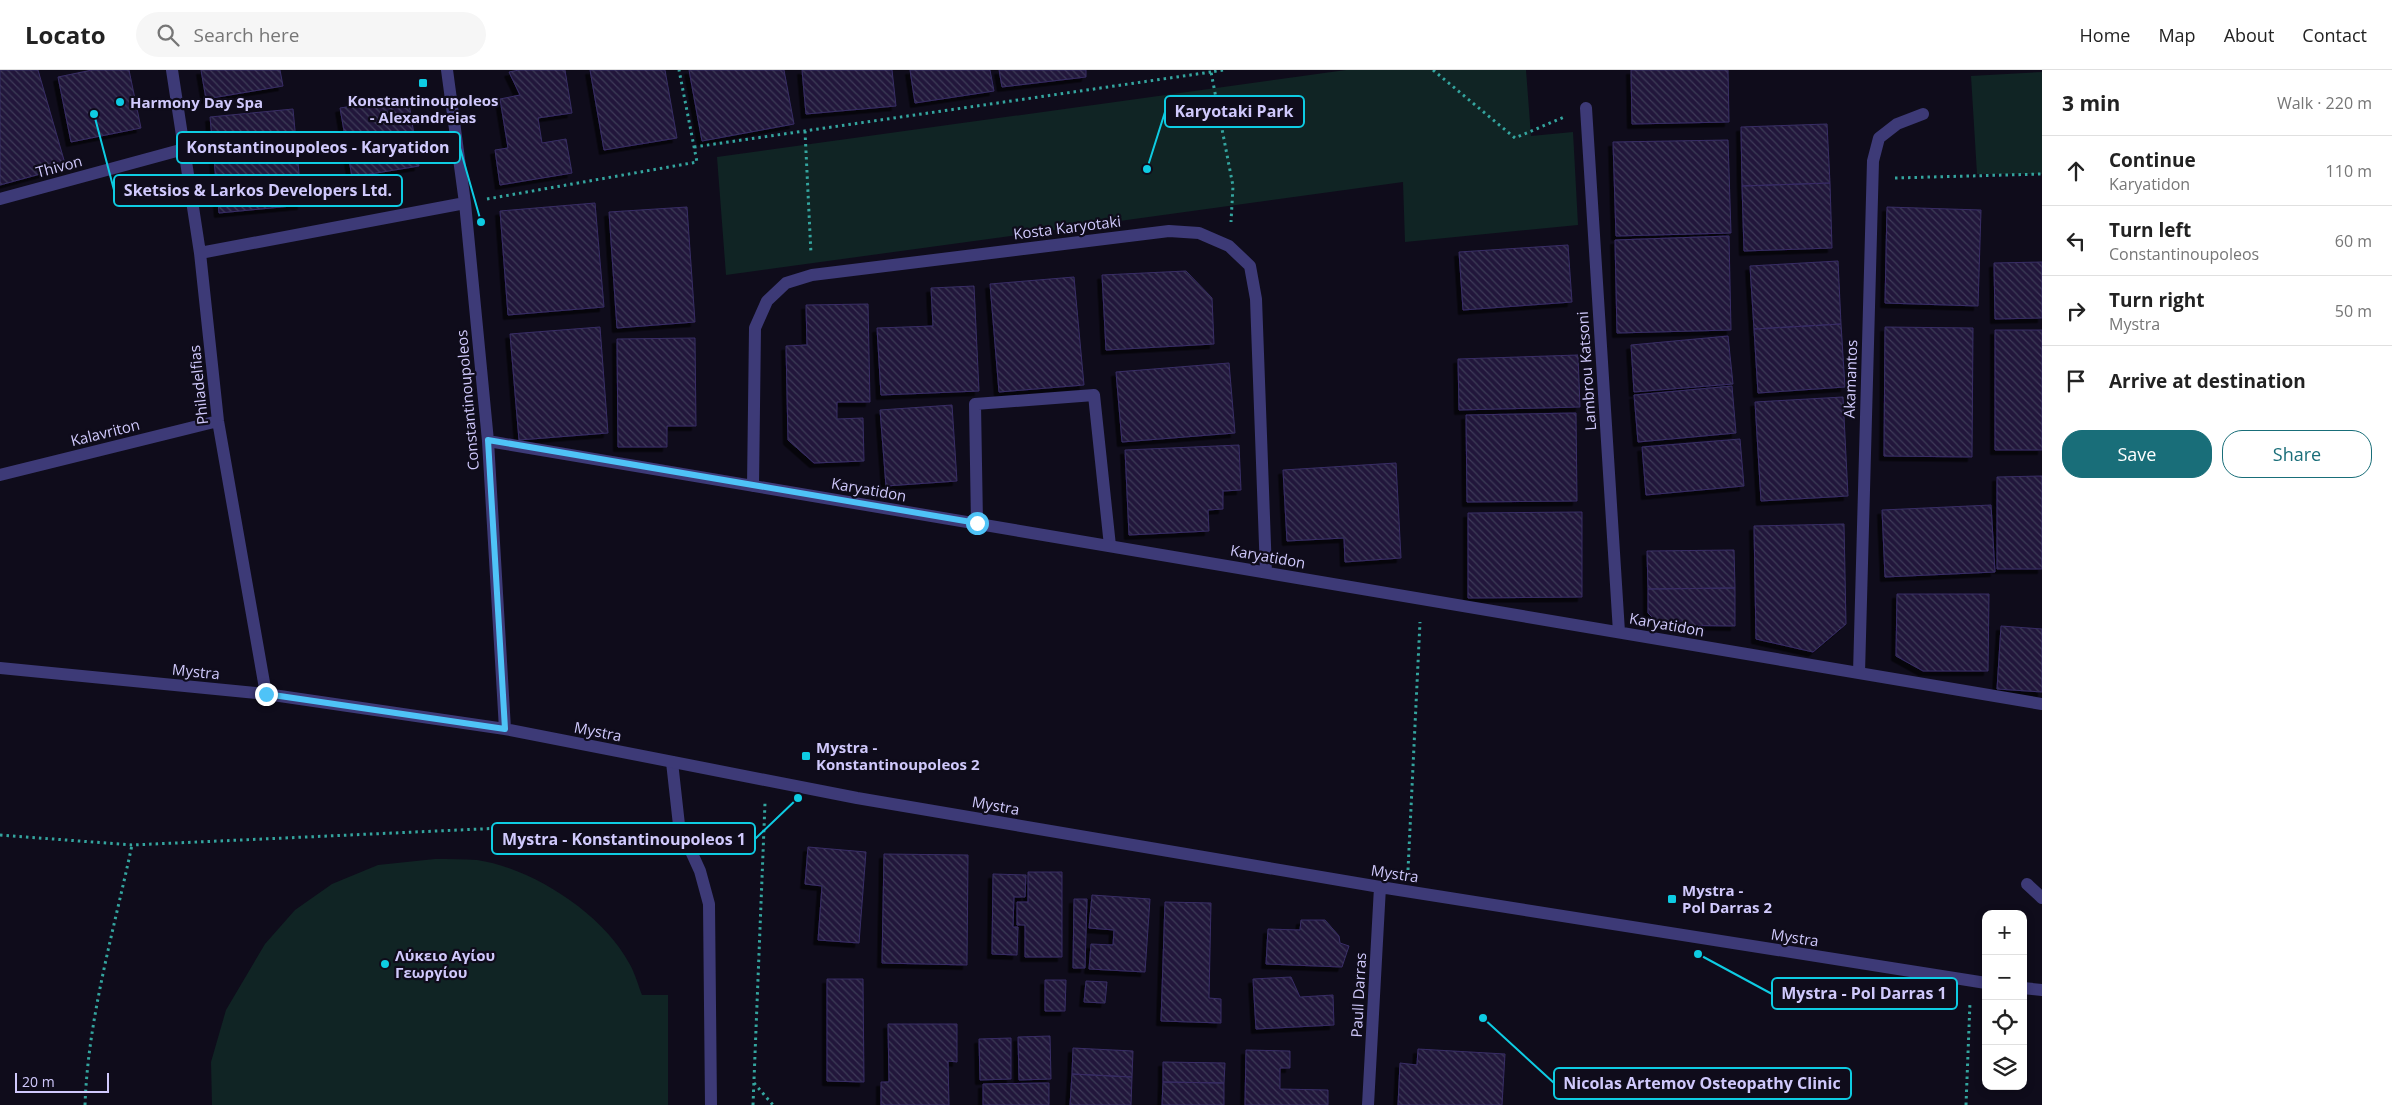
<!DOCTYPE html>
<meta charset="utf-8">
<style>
:root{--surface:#fff;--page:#f6f6f6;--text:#222;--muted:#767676;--line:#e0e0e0;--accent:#196e79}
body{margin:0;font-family:"Open Sans",sans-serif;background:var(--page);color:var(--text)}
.controls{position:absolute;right:15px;bottom:15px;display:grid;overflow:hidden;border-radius:10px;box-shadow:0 2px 8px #0003}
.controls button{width:45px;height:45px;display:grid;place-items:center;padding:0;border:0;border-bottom:1px solid var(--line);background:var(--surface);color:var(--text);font:25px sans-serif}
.scale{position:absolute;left:15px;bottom:12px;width:94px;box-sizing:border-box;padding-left:5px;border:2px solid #d0c9fc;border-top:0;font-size:14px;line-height:18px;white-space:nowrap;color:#d0c9fc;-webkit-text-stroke:4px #0f0c1b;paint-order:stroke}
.stop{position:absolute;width:15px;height:15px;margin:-11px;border:4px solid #4fc3f7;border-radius:50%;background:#fff}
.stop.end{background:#4fc3f7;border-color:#fff;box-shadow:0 1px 5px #0008}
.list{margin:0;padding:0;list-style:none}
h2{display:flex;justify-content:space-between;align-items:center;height:65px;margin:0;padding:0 20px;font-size:21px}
h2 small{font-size:16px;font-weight:400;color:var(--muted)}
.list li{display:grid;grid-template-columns:32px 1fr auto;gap:15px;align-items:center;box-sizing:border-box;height:70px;padding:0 20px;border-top:1px solid var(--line)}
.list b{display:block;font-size:19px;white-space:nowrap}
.list p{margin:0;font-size:16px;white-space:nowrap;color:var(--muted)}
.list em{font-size:16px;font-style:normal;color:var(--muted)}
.actions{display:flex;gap:10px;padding:15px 20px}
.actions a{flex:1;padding:11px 0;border:1px solid var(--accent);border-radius:20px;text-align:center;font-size:18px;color:var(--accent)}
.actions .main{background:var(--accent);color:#fff}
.icon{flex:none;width:28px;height:28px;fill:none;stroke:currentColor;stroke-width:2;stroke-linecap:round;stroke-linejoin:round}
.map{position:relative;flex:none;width:2042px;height:1035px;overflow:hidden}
header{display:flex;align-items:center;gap:30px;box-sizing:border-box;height:70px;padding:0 25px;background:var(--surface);border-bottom:1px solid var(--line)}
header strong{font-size:24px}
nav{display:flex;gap:28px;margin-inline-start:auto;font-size:18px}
.search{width:350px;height:45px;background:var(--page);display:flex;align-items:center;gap:12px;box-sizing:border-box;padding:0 18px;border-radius:28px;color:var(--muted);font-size:19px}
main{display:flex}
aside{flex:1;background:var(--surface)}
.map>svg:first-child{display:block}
.green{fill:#102424}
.building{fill:url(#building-back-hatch);stroke:#382d65;filter:url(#shadow)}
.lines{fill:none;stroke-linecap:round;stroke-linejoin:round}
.path{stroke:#34a59f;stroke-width:3;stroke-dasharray:2.5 4;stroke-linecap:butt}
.service{stroke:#3d3a77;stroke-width:12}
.minor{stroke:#3d3a77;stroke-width:12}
.route{stroke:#4fc3f7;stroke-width:6}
.poi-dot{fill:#0ecce3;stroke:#0f0c1b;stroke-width:2}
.labels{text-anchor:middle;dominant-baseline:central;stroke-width:4.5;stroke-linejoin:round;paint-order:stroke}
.poi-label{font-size:15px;font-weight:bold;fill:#d0c9fc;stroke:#0f0c1b;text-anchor:start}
.street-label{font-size:15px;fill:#d0c9fc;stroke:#0f0c1b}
.leader{fill:none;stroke:#0ecce3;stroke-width:2}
.callout-dot{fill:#0ecce3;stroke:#0f0c1b;stroke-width:2}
.callout{fill:#0f0c1b;stroke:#0ecce3;stroke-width:2}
.callout-label{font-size:16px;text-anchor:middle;font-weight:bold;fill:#d0c9fc}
</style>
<header>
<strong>Locato</strong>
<div class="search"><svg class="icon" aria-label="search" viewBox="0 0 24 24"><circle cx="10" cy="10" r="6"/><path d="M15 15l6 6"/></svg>Search here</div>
<nav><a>Home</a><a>Map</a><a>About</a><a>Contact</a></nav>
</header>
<main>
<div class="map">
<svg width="2042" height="1035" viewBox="0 0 2042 1035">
<defs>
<pattern id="building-back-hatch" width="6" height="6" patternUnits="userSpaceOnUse" patternTransform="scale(1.25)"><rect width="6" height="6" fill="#20193b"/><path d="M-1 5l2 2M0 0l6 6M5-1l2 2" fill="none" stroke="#3f3958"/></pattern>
<filter id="shadow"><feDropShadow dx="-4.5" dy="4.5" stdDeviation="0" flood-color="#0009"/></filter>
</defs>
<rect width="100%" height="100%" fill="#0f0c1b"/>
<path class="green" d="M1346,0H1526L1531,66L1573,62L1578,155L1405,172L1403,112L726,205L717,87Z
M2042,2V104H1977L1971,6Z
M435,789C449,789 463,789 477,790C532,798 603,844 629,893C635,903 638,915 642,925H668V1035H212L211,992L226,940L265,874L295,840L332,814L378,795Z"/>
<path class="building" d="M0,0H38L66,97L0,115Z
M92,0H129L141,58L71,72L58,7Z
M201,0H280L283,16L206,29Z
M519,0H565L572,43L538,48L542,73L566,69L572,103L500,115L495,80L508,78L500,29L520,25L509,2Z
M590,0H665L677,68L604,80Z
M689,0H784L794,54L702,71Z
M802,0H892L896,36L806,44Z
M910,0H990L994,21L915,33Z
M999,0H1086V7L1002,17Z
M1631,0H1728L1729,52L1632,54Z
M408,27L419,96L352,107L340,38Z
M293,39L302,135L219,143L210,47Z
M1827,54L1830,113L1742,116L1741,57Z
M1728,70L1731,163L1616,166L1613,72Z
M1830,113L1832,178L1744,181L1742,116Z
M595,133L604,237L508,245L500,141Z
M687,137L695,252L617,258L609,142Z
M1887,137L1981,140L1978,236L1885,233Z
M1729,166L1731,260L1617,263L1615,170Z
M1568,175L1572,232L1463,240L1459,182Z
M1838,191L1841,254L1754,259L1750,196Z
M2042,192V248L1995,249L1994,193Z
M1186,201L1212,228L1214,274L1106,280L1102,205Z
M1074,207L1084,315L999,322L990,214Z
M974,216L979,321L881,325L877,258L933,256L931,218Z
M868,234L870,332H837V349L863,348L864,391L814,393L788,370L786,276L807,275L806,235Z
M1841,254L1845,317L1758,323L1754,259Z
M600,257L608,363L519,370L510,264Z
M1885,257L1973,258L1972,387L1884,386Z
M1995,260H2042V380H1995Z
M1728,266L1733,314L1634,322L1631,275Z
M695,268L696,356H667V377H618L617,269Z
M1578,285L1580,337L1459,340L1458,289Z
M1229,293L1235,363L1122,372L1116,302Z
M1732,316L1736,363L1638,372L1634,325Z
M1843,327L1848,426L1761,431L1755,332Z
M952,335L957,411L886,416L880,340Z
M1576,343L1577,431L1467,432L1466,345Z
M1740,369L1744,416L1646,425L1642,377Z
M1239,375L1241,420L1223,421V439L1208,440L1209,461L1129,465L1125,380Z
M1396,393L1401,488L1345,492L1344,468L1287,471L1283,400Z
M2042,406V499H1997V407Z
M1991,435L1995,502L1885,507L1882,440Z
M1582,442V527L1468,528V443Z
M1844,454L1846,554L1813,582L1756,569L1754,456Z
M1734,480L1735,518L1648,519L1647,481Z
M1735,518V556L1660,555L1648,543V519Z
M1897,524H1989L1988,601H1923L1896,586Z
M2001,556L2042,559V622L1997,619Z
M808,777L866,782L859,873L818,870L822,816L805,814Z
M884,784L968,785L967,895L882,893Z
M1028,802H1062V887H1025V855H1017V832H1028Z
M993,804L1026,805L1025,827H1014L1013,857H1018L1017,885L992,884Z
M1092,825L1150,829L1145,902L1089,899L1091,874L1113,875L1114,860L1089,858Z
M1074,829H1087L1085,898H1073Z
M1165,832L1211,833L1209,928L1221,929V953L1161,951Z
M1301,850H1325L1339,866L1340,873L1349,876L1342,897L1266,894L1268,859L1300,860Z
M1291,907L1300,927L1333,925L1334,955L1256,959L1253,909Z
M827,909H863L864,1012L827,1011Z
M1045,910H1066L1065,941H1045Z
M1086,911L1107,912L1105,933L1084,932Z
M888,954H957V992L948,991L949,1035H881V1012H889Z
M1050,966L1051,1009L1019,1010L1018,967Z
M1011,968V1009L980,1010L979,969Z
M1073,978L1133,981L1132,1007L1072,1004Z
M1418,979L1505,984L1502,1035H1398L1400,993L1417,995Z
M1246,980L1290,981V998H1280V1019L1328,1020V1035H1245Z
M1163,992L1225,993L1224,1013L1163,1012Z
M1072,1004L1132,1007L1131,1035H1070Z
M1163,1012L1224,1013V1035H1162Z
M1049,1013V1035H983V1014Z"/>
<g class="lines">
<path class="path" d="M1223,0L1211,2L1233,116L1231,152
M1433,0L1515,68L1564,47
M805,61L811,184
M694,77L1211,2
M1895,108L2042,104
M487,129L697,92L679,0
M0,765L132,775L502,758L662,772
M1408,800L1420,552
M754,1013L773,1035
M85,1035C88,948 114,860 132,775
M753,1035L765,733
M1966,1035L1970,932"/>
<path class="service" d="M977,453L975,334L1094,325L1110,476
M672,692L679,755L700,801L709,834L711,1035
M2027,814L2042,828"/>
<path class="minor" d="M172,0L200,183L218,351L266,624
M447,0L465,133L488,371L505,659
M1586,38L1619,562
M0,129L184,79
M200,183L465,133
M488,371L2042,634
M0,405L218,351
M753,416L755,258L767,231L786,213L812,205L1169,161L1199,163L1229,176L1250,196L1256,229L1266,502
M0,598L266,624L505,659L857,728L1380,817L1986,913
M1859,603L1873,91L1879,68L1897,54L1923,44
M2023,918L2042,920
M1368,1035L1380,817"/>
</g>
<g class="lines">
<path class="route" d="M266,624L505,659L488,370L977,453"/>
</g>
<g class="poi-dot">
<rect x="418" y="8" width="10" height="10" rx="2.5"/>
<circle cx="120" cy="32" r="5"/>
<rect x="801" y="681" width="10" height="10" rx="2.5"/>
<rect x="1667" y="824" width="10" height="10" rx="2.5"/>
<circle cx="385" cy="894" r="5"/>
</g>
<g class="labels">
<g class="poi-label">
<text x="423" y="30" text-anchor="middle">Konstantinoupoleos<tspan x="423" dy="17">- Alexandreias</tspan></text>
<text x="130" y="32">Harmony Day Spa</text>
<text x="816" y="677">Mystra -<tspan x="816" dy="17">Konstantinoupoleos 2</tspan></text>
<text x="1682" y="820">Mystra -<tspan x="1682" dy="17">Pol Darras 2</tspan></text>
<text x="395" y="885">Λύκειο Αγίου<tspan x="395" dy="17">Γεωργίου</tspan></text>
</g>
<g class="street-label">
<text transform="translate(59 96) rotate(-15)">Thivon</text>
<text transform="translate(1067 157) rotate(-7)">Kosta Karyotaki</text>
<text transform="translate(1586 301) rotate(-94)">Lambrou Katsoni</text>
<text transform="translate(1850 309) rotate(-88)">Akamantos</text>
<text transform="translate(198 315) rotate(-96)">Philadelfias</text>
<text transform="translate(467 330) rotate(-95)">Constantinoupoleos</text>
<text transform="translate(105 362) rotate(-14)">Kalavriton</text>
<text transform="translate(869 419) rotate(10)">Karyatidon</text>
<text transform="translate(1268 486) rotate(10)">Karyatidon</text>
<text transform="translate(1667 554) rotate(10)">Karyatidon</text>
<text transform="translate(196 601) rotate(6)">Mystra</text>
<text transform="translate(598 661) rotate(11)">Mystra</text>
<text transform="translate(996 735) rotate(10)">Mystra</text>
<text transform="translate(1395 803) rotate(9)">Mystra</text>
<text transform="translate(1795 867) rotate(9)">Mystra</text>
<text transform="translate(1358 925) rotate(-87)">Paull Darras</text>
</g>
</g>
<path class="leader" d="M1147 99L1165 42M481 152L460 78M94 44L114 120M798 728L755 769M1698 884L1772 924M1483 948L1554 1013"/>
<g class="callout-dot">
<circle cx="1147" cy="99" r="5"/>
<circle cx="481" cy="152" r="5"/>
<circle cx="94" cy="44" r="5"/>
<circle cx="798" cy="728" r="5"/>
<circle cx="1698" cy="884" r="5"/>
<circle cx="1483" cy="948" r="5"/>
</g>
<g class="callout">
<rect x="1165" y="26" width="139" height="31" rx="5"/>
<rect x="177" y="62" width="283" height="31" rx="5"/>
<rect x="114" y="105" width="288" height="31" rx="5"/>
<rect x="492" y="753" width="263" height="31" rx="5"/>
<rect x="1772" y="908" width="185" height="31" rx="5"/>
<rect x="1554" y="998" width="297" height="31" rx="5"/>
</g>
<g class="callout-label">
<text x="1234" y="47">Karyotaki Park</text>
<text x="318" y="83">Konstantinoupoleos - Karyatidon</text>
<text x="258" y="126">Sketsios &amp; Larkos Developers Ltd.</text>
<text x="624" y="775">Mystra - Konstantinoupoleos 1</text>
<text x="1864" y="929">Mystra - Pol Darras 1</text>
<text x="1702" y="1019">Nicolas Artemov Osteopathy Clinic</text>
</g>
</svg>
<div class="controls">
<button>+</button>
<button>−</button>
<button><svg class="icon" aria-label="locate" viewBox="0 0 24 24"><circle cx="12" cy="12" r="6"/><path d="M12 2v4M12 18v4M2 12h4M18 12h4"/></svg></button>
<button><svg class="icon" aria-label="layers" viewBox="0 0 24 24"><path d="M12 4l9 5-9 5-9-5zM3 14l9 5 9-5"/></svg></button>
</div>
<div class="scale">20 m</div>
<div class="stop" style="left:977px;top:453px"></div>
<div class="stop end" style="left:266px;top:624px"></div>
</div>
<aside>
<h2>3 min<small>Walk · 220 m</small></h2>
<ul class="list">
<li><svg class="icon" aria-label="ahead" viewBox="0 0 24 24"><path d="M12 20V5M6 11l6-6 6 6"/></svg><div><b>Continue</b><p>Karyatidon</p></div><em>110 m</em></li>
<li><svg class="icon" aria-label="left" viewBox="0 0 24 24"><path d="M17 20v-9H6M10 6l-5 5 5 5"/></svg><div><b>Turn left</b><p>Constantinoupoleos</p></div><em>60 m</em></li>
<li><svg class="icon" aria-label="right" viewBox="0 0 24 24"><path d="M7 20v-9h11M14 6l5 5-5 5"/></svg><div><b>Turn right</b><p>Mystra</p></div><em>50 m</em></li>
<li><svg class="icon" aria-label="arrive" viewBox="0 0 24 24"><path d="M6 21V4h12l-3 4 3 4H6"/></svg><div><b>Arrive at destination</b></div></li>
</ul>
<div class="actions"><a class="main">Save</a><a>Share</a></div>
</aside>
</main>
